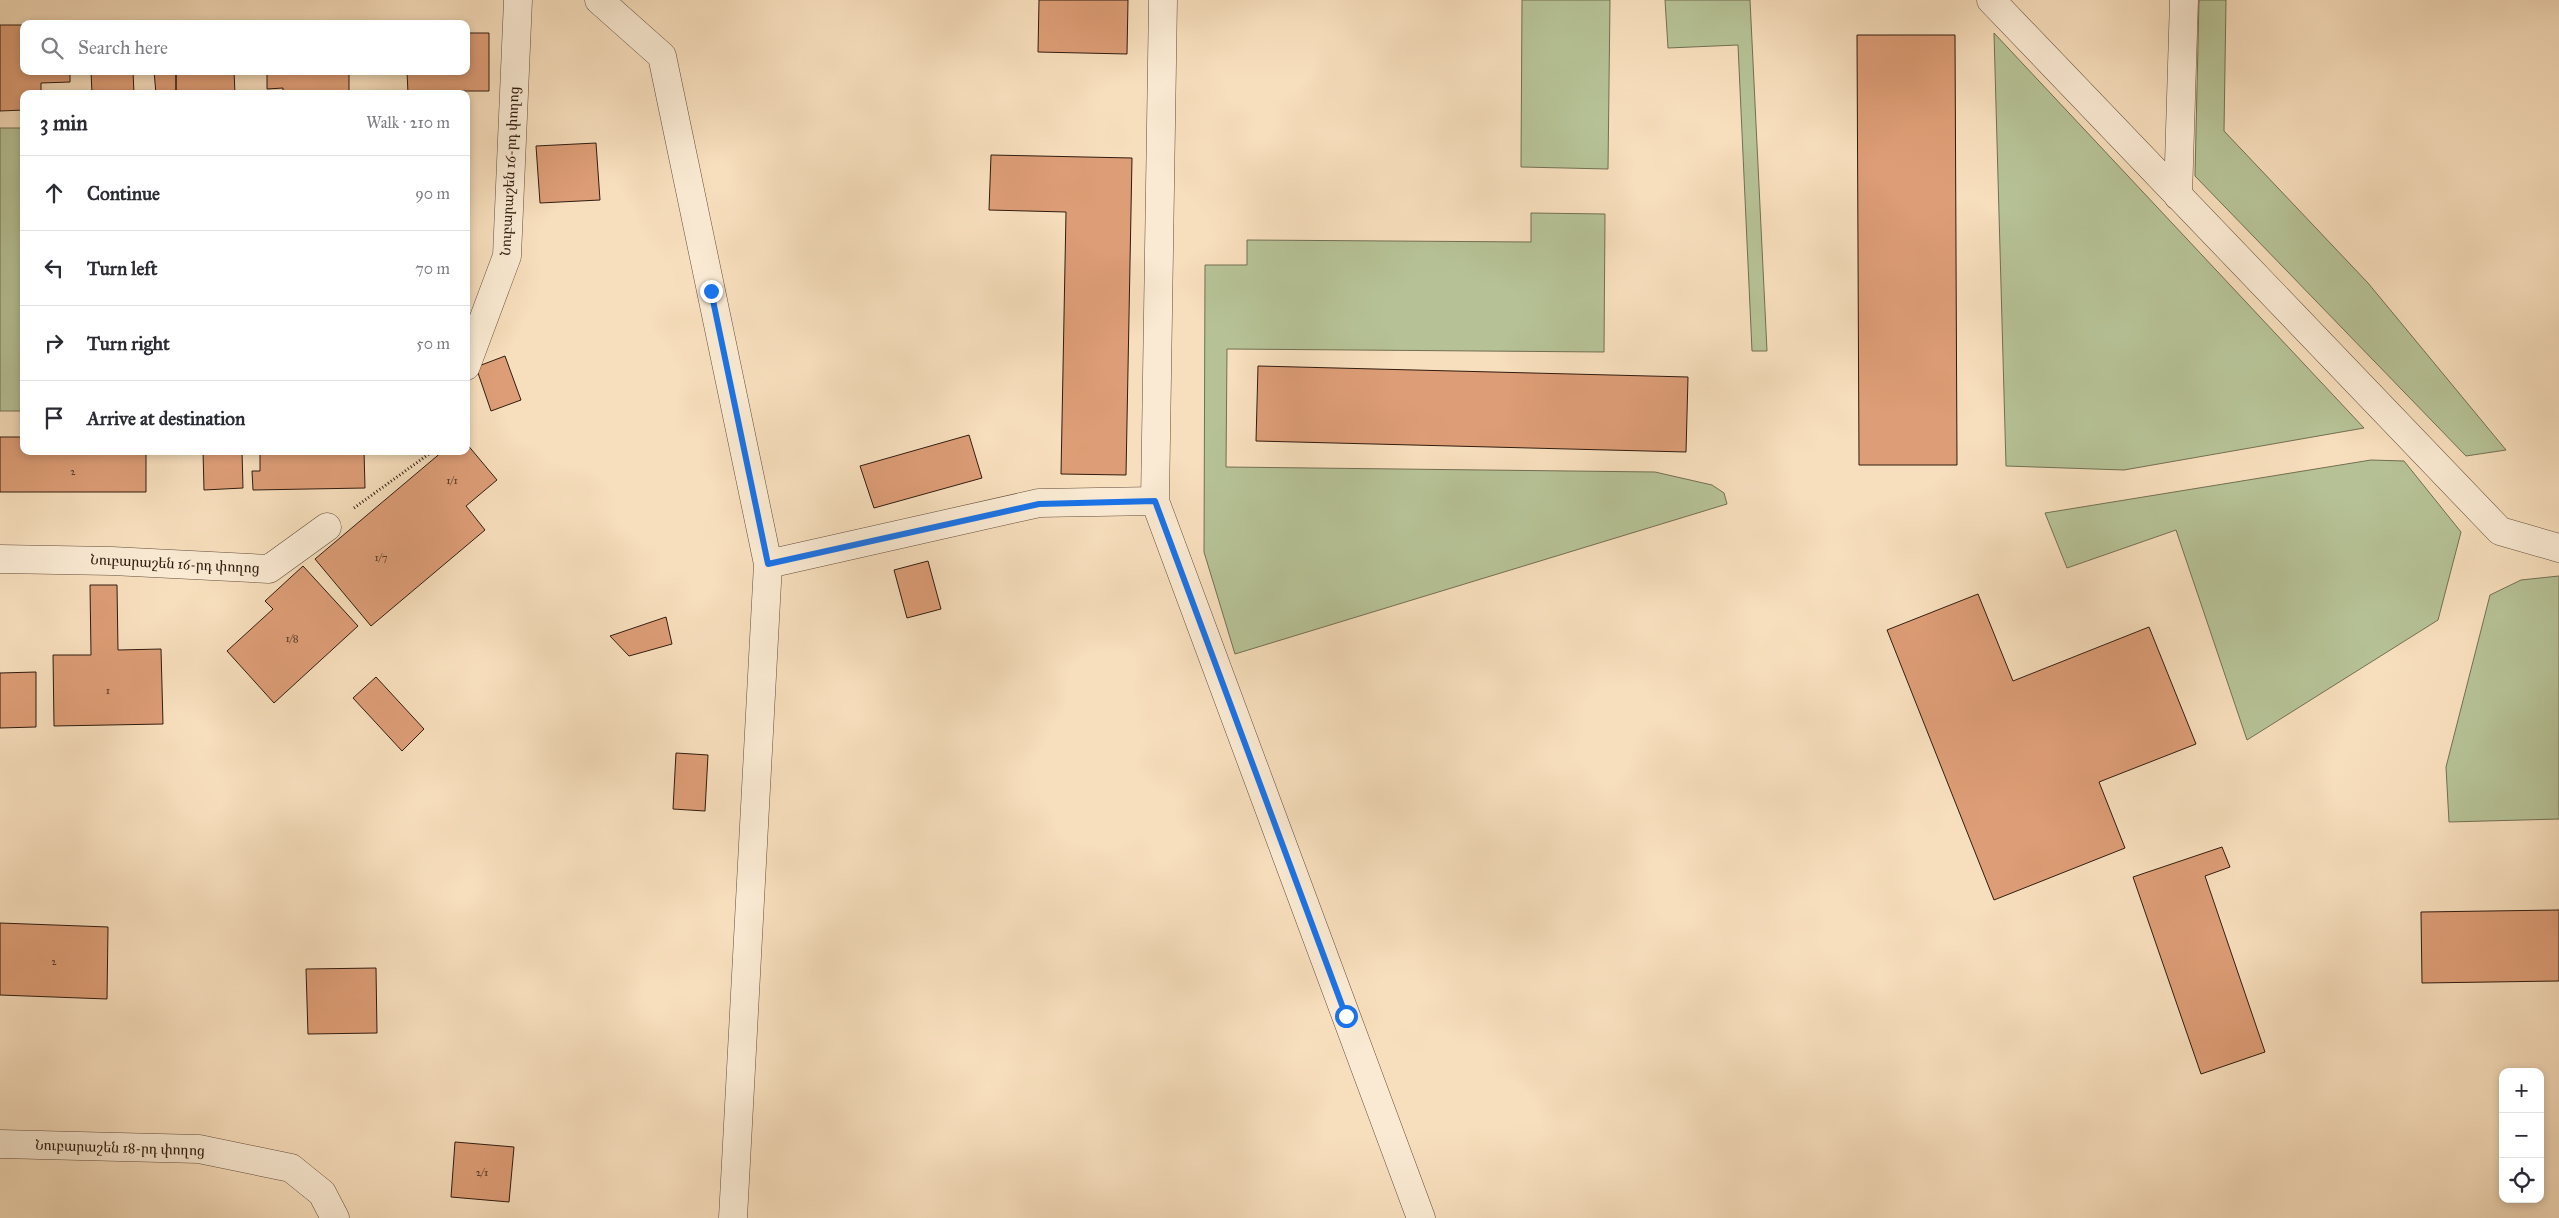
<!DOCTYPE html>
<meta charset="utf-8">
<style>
:root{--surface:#fff;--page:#f2f2f3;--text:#2b2b33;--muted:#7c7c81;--line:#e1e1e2}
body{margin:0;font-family:"IM FELL Great Primer","Noto Serif Armenian",serif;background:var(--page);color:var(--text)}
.controls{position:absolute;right:15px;bottom:15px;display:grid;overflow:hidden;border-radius:10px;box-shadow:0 2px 8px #0003}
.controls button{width:45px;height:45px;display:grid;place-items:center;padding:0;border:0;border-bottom:1px solid var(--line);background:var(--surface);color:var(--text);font:25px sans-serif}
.stop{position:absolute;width:15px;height:15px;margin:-11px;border:4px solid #1a73e8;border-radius:50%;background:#fff}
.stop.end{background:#1a73e8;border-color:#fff;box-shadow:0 1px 5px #0008}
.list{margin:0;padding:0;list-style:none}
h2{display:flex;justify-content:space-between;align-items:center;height:65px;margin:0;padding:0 20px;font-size:21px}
h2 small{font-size:16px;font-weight:400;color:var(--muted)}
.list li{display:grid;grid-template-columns:32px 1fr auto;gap:15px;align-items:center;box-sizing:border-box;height:75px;padding:0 20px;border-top:1px solid var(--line)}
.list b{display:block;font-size:19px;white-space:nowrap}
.list em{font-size:16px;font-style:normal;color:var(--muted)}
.icon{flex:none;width:28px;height:28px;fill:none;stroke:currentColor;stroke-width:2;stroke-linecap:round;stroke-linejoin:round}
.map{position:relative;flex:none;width:2559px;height:1218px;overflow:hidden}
.search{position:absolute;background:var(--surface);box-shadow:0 2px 8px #0003;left:20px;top:20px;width:450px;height:55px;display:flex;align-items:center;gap:12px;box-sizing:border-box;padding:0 18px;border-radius:10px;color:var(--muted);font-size:19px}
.panel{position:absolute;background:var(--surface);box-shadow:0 2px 8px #0003;left:20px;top:90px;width:450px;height:365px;border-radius:10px}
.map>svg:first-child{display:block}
.green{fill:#b6c296;stroke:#736f53}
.building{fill:#dd9d76;stroke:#301c10}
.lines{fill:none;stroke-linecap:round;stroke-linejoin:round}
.minor-casing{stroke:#624c3b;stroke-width:29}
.path{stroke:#301c10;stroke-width:3;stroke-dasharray:1 2.5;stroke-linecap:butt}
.minor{stroke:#faead3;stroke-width:28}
.route{stroke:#1a73e8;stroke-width:6}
.labels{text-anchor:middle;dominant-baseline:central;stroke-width:5;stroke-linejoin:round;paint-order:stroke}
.number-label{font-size:11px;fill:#5b3c2a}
.street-label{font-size:14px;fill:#301c10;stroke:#faead3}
</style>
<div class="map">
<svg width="2559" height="1218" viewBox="0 0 2559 1218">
<rect width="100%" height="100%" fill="#f7debc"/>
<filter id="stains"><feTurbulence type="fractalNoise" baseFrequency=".004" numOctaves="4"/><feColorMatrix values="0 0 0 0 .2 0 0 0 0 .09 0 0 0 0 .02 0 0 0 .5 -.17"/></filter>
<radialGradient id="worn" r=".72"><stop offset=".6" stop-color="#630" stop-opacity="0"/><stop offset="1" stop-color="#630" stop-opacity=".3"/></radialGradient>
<path class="green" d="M1522,0H1610L1608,169L1521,167Z
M1665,0H1750L1767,351H1752L1738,45L1668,48Z
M2199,0H2226L2224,131L2368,283L2506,450L2466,456L2195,176Z
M1994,33L2364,428L2124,470L2006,466Z
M0,128H24V411H0Z
M1531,213L1605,214L1604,352L1227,349L1226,467L1655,472L1712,485L1724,493L1727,504L1235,654L1204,552L1205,265H1247V240L1531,242Z
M2371,460L2404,461L2461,532L2438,620L2247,740L2176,530L2067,568L2045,513Z
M2559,576V819L2449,822L2446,767L2490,595L2521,580Z"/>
<path class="building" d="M1039,0H1128L1127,54L1038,52Z
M0,25H24V71H70V82L41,83V94H24V110L0,111Z
M466,33H489V91H461V94H408L407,71H466Z
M1857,35H1955L1957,465H1859Z
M91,71H133L134,94H92Z
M154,71H176V94H156Z
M176,71H234L235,94H176Z
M267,71H349V94H283V88L267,89Z
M596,143L600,200L540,203L536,146Z
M991,155L1132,158L1126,475L1061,474L1066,212L989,210Z
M505,356L521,400L491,411L476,367Z
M1258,366L1688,377L1686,452L1256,441Z
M969,435L982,478L874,508L860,466Z
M0,437H24V451H146V492H0Z
M466,443L497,480L466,506L485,530L371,626L315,559L443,451H466Z
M203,451H242L243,488L204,490Z
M260,451H364L365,488L253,490L252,471H260Z
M928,561L941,609L907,618L894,570Z
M303,566L358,626L274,703L227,651L273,609L265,601Z
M90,585H117L118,650L161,649L163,724L54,726L53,655H91Z
M1978,594L2013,681L2149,627L2196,744L2099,782L2125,848L1994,900L1887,630Z
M666,617L672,644L629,656L610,636Z
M36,672V727L0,728V673Z
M376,677L424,729L402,751L353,698Z
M676,753L708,755L705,811L673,809Z
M2222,847L2230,867L2205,876L2265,1052L2201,1074L2133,877Z
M2559,910V981L2422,983L2421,912Z
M0,923L108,927L107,999L0,995Z
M376,968L377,1033L308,1034L306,969Z
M455,1142L514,1147L509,1202L451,1197Z"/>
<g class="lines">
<defs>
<path id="minor" d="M599,0L662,56L768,564L733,1218
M1163,0L1155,501L1421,1218
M1991,0L2500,531L2559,548
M2178,196L2184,0
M466,366L507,256L518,0
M0,559L112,561L269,569L327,527
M768,564L1039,503L1155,501
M0,1144L199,1149L291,1168L322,1193L335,1218"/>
</defs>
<use href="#minor" class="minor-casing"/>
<path class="path" d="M354,508L433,451"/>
<use href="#minor" class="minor"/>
</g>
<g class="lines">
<path class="route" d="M711,291L768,564L1039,504L1155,501L1346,1016"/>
</g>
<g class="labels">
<g class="number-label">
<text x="73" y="471">2</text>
<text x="452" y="480">1/1</text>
<text x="381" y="557">1/7</text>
<text x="292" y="638">1/8</text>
<text x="108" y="690">1</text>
<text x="54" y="961">2</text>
<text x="482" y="1172">2/1</text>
</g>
<g class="street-label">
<text transform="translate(510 171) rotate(-87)">Նուբարաշեն 16-րդ փողոց</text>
<text transform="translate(175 564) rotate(3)">Նուբարաշեն 16-րդ փողոց</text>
<text transform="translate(120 1148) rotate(2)">Նուբարաշեն 18-րդ փողոց</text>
</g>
</g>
<rect width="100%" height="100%" filter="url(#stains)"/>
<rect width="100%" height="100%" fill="url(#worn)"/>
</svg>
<div class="controls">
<button>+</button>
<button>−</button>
<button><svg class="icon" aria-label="locate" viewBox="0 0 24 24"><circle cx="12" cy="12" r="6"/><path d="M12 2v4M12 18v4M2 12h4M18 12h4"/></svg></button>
</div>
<div class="stop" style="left:1346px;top:1016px"></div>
<div class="stop end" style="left:711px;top:291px"></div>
<div class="search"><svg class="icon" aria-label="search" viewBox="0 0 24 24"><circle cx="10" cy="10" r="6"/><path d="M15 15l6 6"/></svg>Search here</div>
<section class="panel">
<h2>3 min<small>Walk · 210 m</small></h2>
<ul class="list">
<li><svg class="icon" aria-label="ahead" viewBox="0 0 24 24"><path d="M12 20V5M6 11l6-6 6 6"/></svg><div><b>Continue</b></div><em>90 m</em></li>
<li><svg class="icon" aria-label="left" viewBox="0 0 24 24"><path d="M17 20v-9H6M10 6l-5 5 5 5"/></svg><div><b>Turn left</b></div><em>70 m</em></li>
<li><svg class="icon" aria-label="right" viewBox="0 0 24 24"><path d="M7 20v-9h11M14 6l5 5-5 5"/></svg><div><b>Turn right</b></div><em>50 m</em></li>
<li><svg class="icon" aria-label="arrive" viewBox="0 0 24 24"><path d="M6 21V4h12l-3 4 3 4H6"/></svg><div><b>Arrive at destination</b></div></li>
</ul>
</section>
</div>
